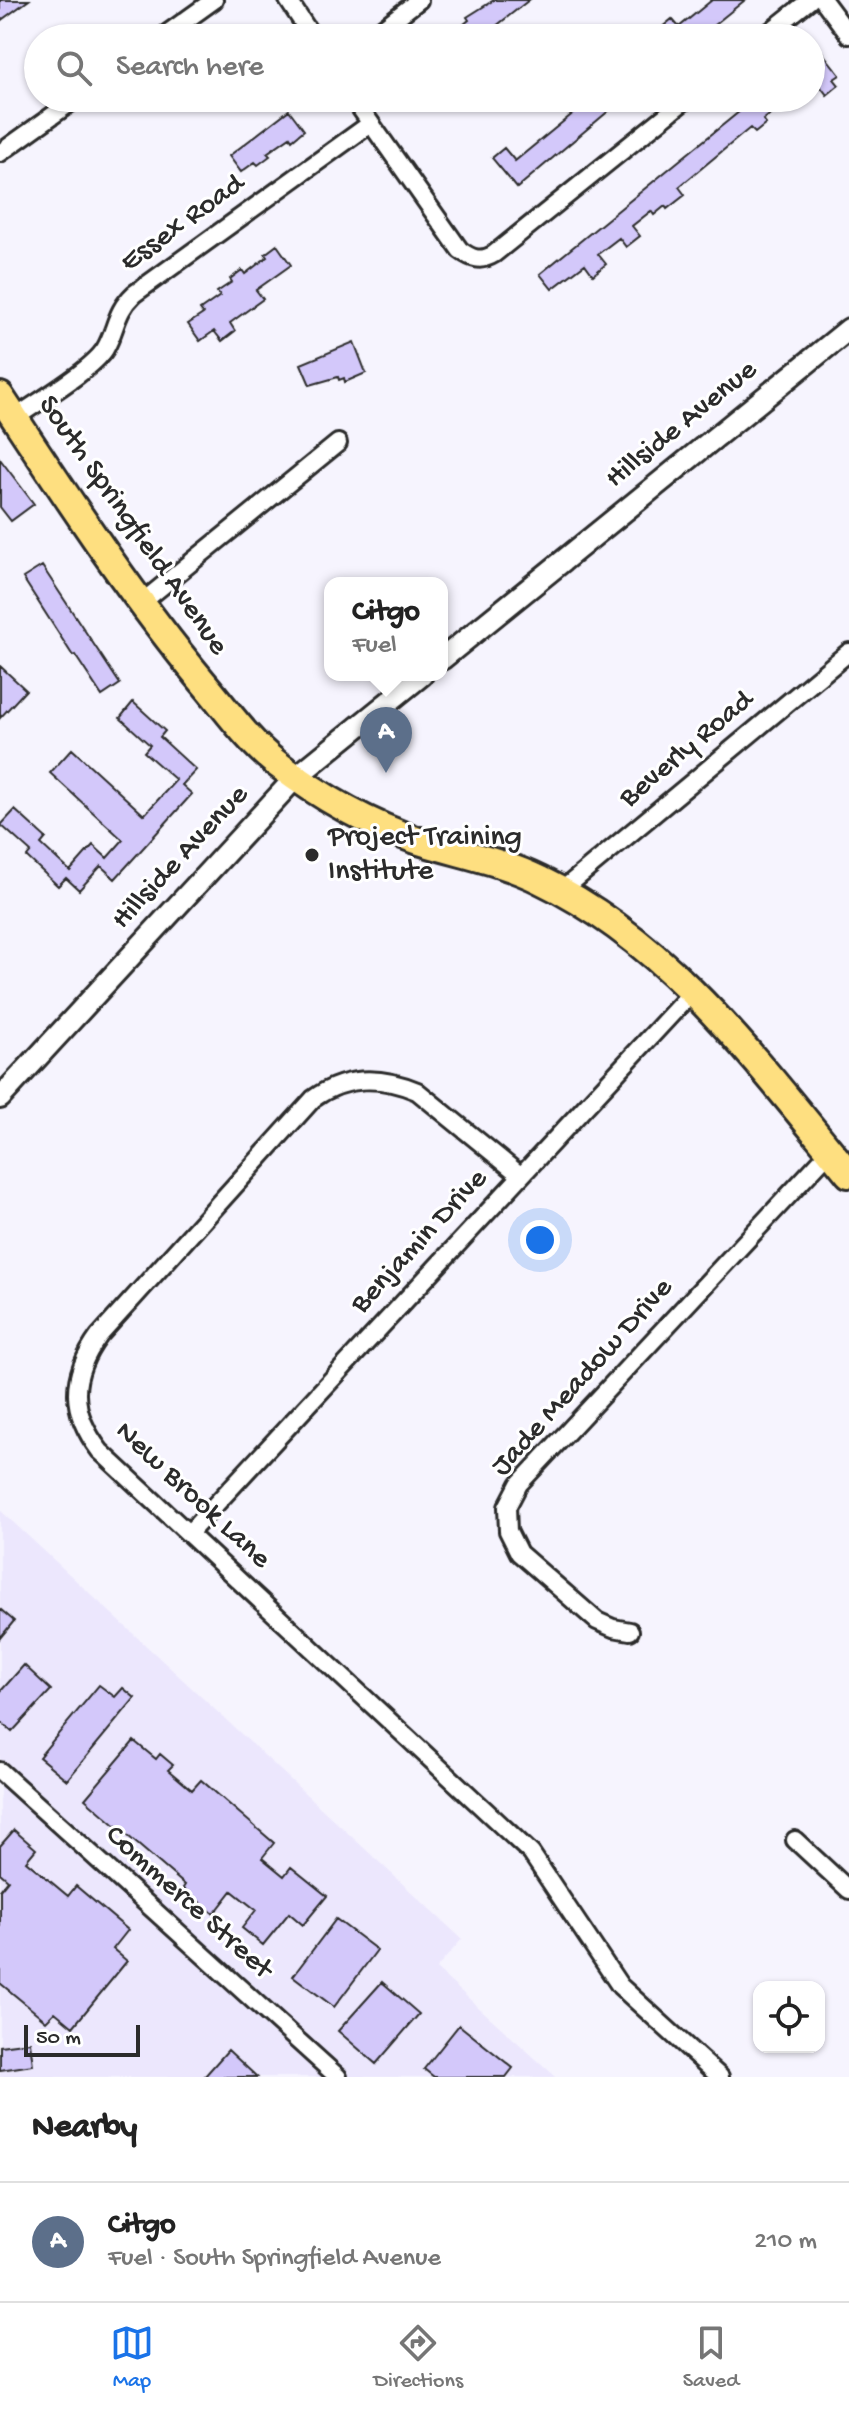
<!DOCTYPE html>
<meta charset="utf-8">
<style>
:root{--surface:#fff;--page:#f2f2f2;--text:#222;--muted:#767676;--line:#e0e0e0;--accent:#1a73e8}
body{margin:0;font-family:"Gochi Hand",sans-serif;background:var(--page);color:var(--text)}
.controls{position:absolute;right:24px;bottom:24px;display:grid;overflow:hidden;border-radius:16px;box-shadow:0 2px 6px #0004}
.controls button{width:72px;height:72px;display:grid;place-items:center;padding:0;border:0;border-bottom:2px solid var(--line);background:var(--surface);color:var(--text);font:40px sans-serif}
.scale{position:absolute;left:24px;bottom:20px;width:116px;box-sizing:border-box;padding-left:8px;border:4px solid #2b2b2b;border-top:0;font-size:22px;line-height:28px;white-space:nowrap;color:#2b2b2b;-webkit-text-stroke:6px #fff;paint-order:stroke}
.you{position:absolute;left:540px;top:1240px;width:28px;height:28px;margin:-20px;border:6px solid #fff;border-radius:50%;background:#1a73e8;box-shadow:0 0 0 12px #1a73e833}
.badge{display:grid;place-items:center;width:52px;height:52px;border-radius:50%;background:var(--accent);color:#fff;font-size:26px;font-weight:700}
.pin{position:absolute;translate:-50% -66px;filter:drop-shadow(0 2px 4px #0008)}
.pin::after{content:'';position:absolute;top:42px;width:28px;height:24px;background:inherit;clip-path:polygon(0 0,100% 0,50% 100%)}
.popup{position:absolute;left:324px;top:577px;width:124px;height:104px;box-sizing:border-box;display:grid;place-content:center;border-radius:16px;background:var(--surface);filter:drop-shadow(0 2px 6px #0005);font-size:26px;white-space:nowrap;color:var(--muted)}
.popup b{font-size:30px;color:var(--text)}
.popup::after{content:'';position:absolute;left:50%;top:100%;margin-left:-16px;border:16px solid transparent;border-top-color:var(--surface)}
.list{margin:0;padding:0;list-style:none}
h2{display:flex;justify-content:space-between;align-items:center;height:104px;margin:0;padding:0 32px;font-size:34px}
h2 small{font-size:26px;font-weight:400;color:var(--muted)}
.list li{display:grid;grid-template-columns:52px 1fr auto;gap:24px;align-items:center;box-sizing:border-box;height:120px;padding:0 32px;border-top:2px solid var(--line)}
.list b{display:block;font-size:30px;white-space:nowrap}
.list p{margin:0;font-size:26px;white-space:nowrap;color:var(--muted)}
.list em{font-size:26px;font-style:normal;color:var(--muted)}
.icon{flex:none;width:44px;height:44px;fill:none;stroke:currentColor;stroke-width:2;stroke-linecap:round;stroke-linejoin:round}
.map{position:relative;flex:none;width:849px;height:2077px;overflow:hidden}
.search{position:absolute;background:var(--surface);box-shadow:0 2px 6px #0004;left:24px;right:24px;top:24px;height:88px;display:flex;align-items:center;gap:20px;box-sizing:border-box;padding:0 28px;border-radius:44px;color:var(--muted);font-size:30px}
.sheet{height:224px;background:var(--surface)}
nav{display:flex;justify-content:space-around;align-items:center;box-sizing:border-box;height:112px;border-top:2px solid var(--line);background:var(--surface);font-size:22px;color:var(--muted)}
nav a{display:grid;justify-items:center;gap:4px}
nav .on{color:var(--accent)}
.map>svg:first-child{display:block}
.built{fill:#ece7fd}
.building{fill:#d3c8fa;stroke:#2b2b2b;stroke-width:2}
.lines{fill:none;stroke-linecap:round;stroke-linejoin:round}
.minor-casing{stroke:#2b2b2b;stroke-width:22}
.tertiary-casing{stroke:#2b2b2b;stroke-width:26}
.primary-casing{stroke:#2b2b2b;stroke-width:32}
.minor{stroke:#fff;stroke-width:16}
.tertiary{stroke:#fff;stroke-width:20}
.primary{stroke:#fedf80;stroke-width:26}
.poi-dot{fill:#2b2b2b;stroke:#fff;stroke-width:3}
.labels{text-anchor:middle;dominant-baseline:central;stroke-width:6;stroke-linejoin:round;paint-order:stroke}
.street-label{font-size:30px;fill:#2b2b2b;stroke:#fff}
.poi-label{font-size:30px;fill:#2b2b2b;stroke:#fff;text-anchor:start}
</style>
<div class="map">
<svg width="849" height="2077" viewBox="0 0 849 2077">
<rect width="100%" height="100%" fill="#f6f4fe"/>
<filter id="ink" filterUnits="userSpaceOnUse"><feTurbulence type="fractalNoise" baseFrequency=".0125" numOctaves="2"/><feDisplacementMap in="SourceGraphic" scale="16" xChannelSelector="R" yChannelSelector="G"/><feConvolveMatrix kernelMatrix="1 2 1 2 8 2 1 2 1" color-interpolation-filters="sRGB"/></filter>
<g filter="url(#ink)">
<path class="built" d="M0,1510L462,1939L436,1969L556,2077H0Z"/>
<path class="building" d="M0,0H29L0,21Z
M494,0H529L495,27L503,38H447L469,20L467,17Z
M712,0H745L698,38H649L672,19L679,27Z
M818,47L840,75L834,79L839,85L827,95L811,74V53Z
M592,98H624L517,188L492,158L504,148L515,161Z
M756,98H791L763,120L766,124L755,133L750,128L679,187L685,195L667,209L665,206L654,215L651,211L632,226L640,236L626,247L619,238L598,254L606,264L593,275L585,264L552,289L540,274Z
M289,110L304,130L292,140L290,137L267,153L270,156L258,165L255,162L241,172L229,156Z
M277,245L291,265L256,290L263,299L230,323L235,331L222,341L214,331L200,341L188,324L203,314L200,310L220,296L217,292L232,282L230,279L242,270L245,274L267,257L265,254Z
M354,342L366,373L345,382L344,378L339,380L338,377L310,385L301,364Z
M0,459L34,504L11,521L0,507Z
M42,566L120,684L102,696L75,655L73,656L23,578Z
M0,666L26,690L0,718Z
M133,702L165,731L160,737L196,770L182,785L192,794L115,879L101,866L79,890L66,878L58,886L27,857L31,852L1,825L15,810L46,838L41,844L70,871L93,845L107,858L123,840L50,773L72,749L144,815L176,780L144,752L150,745L120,718Z
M0,1609L14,1621L0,1638Z
M24,1665L51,1690L12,1732L0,1721V1692Z
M99,1685L115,1697L123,1688L135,1698L67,1780L39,1757Z
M134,1741L156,1759L160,1754L173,1765L168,1770L192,1790L201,1780L274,1843L262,1858L284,1876L291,1867L327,1896L303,1925L289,1913L263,1945L242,1928L256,1910L232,1891L214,1914L183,1888L185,1885L85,1799Z
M14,1830L36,1849L26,1861L68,1896L76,1886L128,1930L113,1949L127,1961L73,2027L55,2012L46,2021L0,1983V1890L8,1880L0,1873V1846Z
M336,1919L377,1950L334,2007L293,1976Z
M382,1982L419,2014L376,2064L338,2031Z
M459,2025L513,2068L506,2077H434L424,2069Z
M30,2042L33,2065L0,2070V2046Z
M228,2050L257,2077H204Z"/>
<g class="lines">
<defs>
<path id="minor" d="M288,0L313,38
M823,0L849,35
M161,38L214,0
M370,38L419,0
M762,38L810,0
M353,98L460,250C472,259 481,262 494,254L688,98
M0,153L77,98
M15,418C37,402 92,370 105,349C117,328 115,312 134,294L370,124
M140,604L338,443
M561,891L849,652
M520,1175L417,1091C381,1076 346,1075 313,1099L99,1336C69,1377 70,1412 100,1451L531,1853L620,1986L720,2077
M190,1532L693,991
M630,1631L613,1628L597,1621L519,1553L508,1531L507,1507L519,1484L830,1151
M0,1771L338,2077
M795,1840L849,1890"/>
<path id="tertiary" d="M442,659L849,329
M0,1098L296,777L422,675"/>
<path id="primary" d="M0,396C65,494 128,592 203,682C226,709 248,741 276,763C319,796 368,824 419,841C460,854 502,861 540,880C670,942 760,1066 849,1174"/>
</defs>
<use href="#minor" class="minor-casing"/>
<use href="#tertiary" class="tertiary-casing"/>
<use href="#primary" class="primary-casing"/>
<use href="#minor" class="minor"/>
<use href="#tertiary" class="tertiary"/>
<use href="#primary" class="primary"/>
</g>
</g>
<circle class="poi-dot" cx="312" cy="855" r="8"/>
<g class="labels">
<g class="street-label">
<text transform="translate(183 224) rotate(-36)">Essex Road</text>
<text transform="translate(682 425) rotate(-39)">Hillside Avenue</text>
<text transform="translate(132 526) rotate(55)">South Springfield Avenue</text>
<text transform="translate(687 750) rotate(-40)">Beverly Road</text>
<text transform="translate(181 858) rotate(-47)">Hillside Avenue</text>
<text transform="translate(420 1242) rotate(-47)">Benjamin Drive</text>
<text transform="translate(583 1378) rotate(-48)">Jade Meadow Drive</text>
<text transform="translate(192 1496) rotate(43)">New Brook Lane</text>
<text transform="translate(188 1903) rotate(42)">Commerce Street</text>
</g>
<g class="poi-label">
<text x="328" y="838">Project Training<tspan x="328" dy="34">Institute</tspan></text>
</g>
</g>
</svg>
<div class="controls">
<button><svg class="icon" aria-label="locate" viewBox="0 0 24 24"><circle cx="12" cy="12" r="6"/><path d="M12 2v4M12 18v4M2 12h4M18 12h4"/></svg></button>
</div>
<div class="scale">50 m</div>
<div class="you"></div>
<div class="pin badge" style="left:386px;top:773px;background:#5c6f8a">A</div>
<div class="popup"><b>Citgo</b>Fuel</div>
<div class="search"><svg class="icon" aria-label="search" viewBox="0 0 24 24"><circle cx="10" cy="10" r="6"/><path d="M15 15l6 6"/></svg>Search here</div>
</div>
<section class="sheet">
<h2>Nearby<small></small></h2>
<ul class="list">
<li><span class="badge" style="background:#5c6f8a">A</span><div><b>Citgo</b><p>Fuel · South Springfield Avenue</p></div><em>210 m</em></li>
</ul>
</section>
<nav>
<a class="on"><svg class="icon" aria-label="map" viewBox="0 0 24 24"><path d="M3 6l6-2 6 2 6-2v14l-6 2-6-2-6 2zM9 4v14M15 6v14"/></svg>Map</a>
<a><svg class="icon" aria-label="directions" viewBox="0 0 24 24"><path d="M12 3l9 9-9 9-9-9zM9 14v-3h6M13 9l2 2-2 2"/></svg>Directions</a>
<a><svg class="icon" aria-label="saved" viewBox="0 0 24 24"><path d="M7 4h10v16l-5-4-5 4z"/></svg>Saved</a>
</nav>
